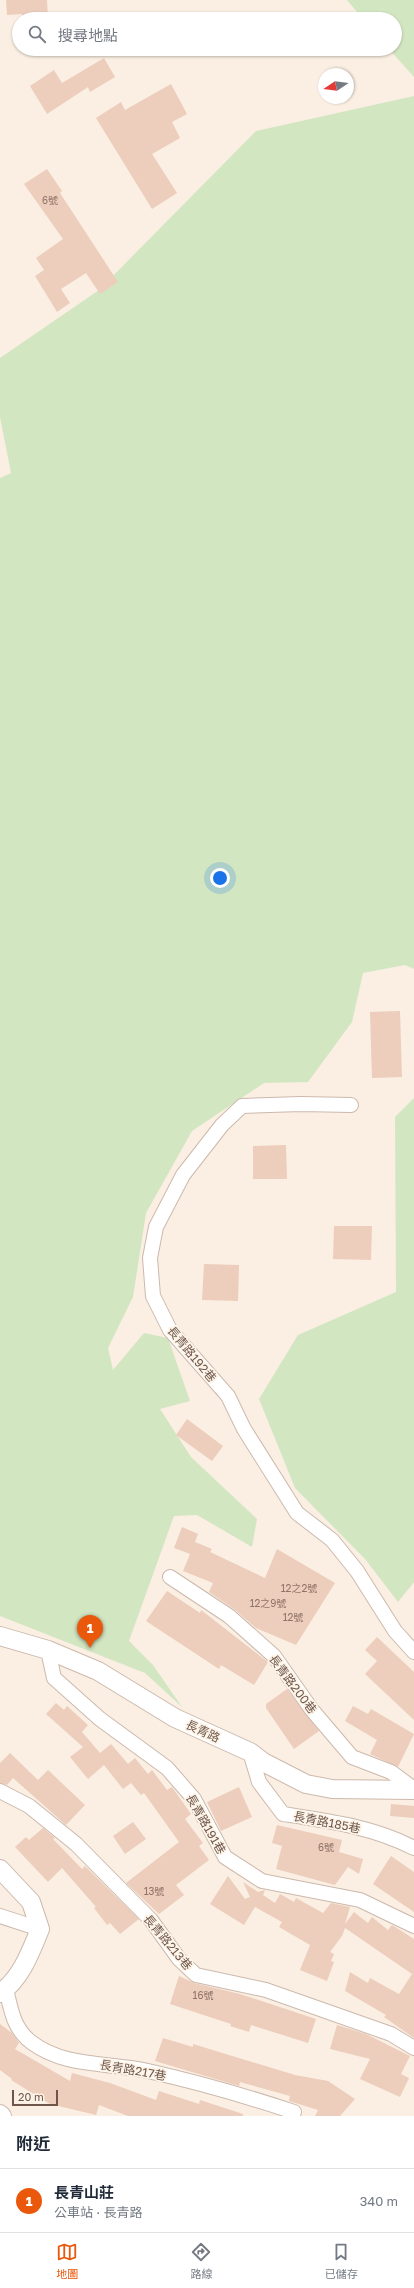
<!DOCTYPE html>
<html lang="zh-TW">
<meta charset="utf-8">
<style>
:root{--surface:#fff;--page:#f6f6f7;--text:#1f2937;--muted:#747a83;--line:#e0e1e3;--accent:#ea580c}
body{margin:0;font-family:"Golos Text","Noto Sans TC",sans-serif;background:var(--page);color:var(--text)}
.compass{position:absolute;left:318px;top:68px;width:36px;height:36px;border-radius:50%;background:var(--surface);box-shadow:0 1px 3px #0004;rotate:257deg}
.scale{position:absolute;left:12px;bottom:10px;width:46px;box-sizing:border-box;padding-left:4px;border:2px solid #6f564b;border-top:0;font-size:11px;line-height:14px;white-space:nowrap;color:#6f564b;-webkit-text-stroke:3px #fdf4e8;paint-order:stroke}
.you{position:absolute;left:220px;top:878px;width:14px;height:14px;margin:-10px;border:3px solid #fff;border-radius:50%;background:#1a73e8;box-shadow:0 0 0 6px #1a73e833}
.badge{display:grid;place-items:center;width:26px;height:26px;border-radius:50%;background:var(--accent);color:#fff;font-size:13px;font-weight:700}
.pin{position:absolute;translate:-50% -33px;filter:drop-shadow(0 1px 2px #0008)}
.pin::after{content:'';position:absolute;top:21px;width:14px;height:12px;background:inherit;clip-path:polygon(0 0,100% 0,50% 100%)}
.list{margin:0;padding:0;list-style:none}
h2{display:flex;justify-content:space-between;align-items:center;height:52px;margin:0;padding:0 16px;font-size:17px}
h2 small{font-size:13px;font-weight:400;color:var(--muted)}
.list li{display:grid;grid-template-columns:26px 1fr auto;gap:12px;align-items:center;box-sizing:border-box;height:64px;padding:0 16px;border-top:1px solid var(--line)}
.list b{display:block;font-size:15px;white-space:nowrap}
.list p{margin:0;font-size:13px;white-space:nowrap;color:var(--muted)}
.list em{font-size:13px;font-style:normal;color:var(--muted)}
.icon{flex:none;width:22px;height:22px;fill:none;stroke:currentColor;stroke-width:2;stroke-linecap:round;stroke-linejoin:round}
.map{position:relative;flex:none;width:414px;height:2116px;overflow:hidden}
.search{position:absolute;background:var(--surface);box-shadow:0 1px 3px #0004;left:12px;right:12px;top:12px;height:44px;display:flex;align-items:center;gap:10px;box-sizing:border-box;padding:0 14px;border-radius:22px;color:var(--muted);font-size:15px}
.sheet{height:116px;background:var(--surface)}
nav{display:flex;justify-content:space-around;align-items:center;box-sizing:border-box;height:56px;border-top:1px solid var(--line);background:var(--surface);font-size:11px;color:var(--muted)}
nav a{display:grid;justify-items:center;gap:2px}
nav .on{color:var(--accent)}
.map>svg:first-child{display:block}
.green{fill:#d3e6c2}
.building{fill:#edcdbc}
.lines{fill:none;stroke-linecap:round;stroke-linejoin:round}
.minor-casing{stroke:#ccb9ad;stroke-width:16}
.tertiary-casing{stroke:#ccb9ad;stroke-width:20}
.minor{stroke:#fff;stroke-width:14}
.tertiary{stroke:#fff;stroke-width:18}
.labels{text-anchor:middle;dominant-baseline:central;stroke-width:3.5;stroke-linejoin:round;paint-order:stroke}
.number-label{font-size:10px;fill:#8e7467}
.street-label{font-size:12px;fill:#6f564b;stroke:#fdf4e8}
</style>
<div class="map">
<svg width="414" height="2116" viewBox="0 0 414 2116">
<rect width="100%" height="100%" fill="#faefe2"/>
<path class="green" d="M347,0H414V77L389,49H395V19H363Z
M414,96V969L405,965L363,973L352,1022L308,1082L264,1083L192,1131L146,1213L133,1297L108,1348L113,1370L144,1333L168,1338L190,1401L160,1409L191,1457L257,1519L252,1547L197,1515L174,1516L129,1641L153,1665L182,1707L145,1673L0,1616V478L11,473L0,417V358L99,290L256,131Z
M414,1098V1582L398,1602L365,1559L295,1488L259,1399L298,1335L396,1292L395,1117Z"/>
<path class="building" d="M6,0H47L48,19H22V14L7,15Z
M104,58L115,77L90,92L88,87L47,114L30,86L54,70L62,83Z
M171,84L187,114L172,122L180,138L152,154L177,193L152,209L96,118L121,102L125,110Z
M47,169L62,191L60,193L118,282L100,294L86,273L61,289L70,303L57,312L35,276L44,270L36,258L63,239L24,184Z
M400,1011L402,1077L372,1078L370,1012Z
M286,1145L287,1179H253V1146Z
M334,1226H372L371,1260L333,1259Z
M204,1264L239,1265L238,1301L202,1300Z
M187,1419L223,1446L212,1461L176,1435Z
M182,1527L198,1534L195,1542L212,1549L210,1552L265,1578L277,1549L335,1583L296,1645L256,1628L234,1609L209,1592L213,1583L183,1571L190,1554L174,1548Z
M167,1591L200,1613L201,1610L268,1662L254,1685L221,1665L219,1669L146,1621Z
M377,1637L414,1672V1720L365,1674L377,1661L365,1650Z
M287,1689L319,1731L294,1749L266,1708V1704Z
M56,1703L64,1710L67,1706L88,1725L82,1732L100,1753L111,1744L128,1764L135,1758L148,1774L152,1770L167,1790L172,1787L191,1814L185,1819L203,1843L199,1846L209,1860L176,1885L184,1895L159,1914L126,1883L179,1842L144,1793L141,1795L131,1783L123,1789L104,1765L88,1779L70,1757L83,1747L46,1714Z
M353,1706L368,1714L371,1709L414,1734L398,1767L370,1754L377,1740L345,1721Z
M10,1753L38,1780L48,1770L85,1805L66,1825L13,1778L7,1785L0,1783V1763Z
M239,1787L252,1817L221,1831L207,1802Z
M391,1804L414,1806V1818L390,1816Z
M133,1822L146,1839L125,1854L113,1836Z
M277,1825L342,1840L339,1852L363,1859L359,1874L348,1867L335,1885L276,1869L282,1846L272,1843Z
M43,1828L55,1838L53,1839L82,1869L85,1866L139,1919L120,1934L110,1923L107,1925L94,1908L96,1907L62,1868L48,1882L15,1847L26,1837L29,1840Z
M391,1856L414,1872V1912L373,1884Z
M228,1876L245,1899L250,1897L243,1882L258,1892L265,1890L263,1895L275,1903L280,1894L294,1902L296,1898L323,1913L331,1903L350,1907L345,1924L354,1912L368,1923L372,1917L388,1930L392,1925L414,1939V2038L384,2017L386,2015L345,1991L350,1972L368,1983L370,1978L399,1994L412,1974L345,1928L342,1936L330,1952L334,1954L331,1961L334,1962L327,1981L300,1970L310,1945L279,1927L282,1922L255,1907L244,1925L210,1904Z
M179,1976L194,1983L240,1994L316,2019L308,2043L251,2025L249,2032L230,2026L231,2024L170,2004Z
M0,2024L12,2033L19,2043L15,2049L70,2081L72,2073L110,2083L156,2100L159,2091L199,2104L200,2100L243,2114V2116H128L99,2105L96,2115L50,2104L11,2080L12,2079L0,2070Z
M337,2025L366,2034L410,2056L401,2074L409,2078L400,2097L360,2079L370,2059L330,2049Z
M163,2038L193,2047V2044L295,2075L328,2081L355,2099L340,2116H315L318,2110L289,2101L290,2096L240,2082L239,2086L155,2061Z"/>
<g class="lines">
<defs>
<path id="minor" d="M351,1105L301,1104L242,1106L222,1125L183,1175L156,1227L150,1258L153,1296L170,1330L228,1396L244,1429L297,1513L332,1540L357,1571L395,1631L414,1652
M170,1577L229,1616L274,1656L312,1710L352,1757L391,1772L414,1789
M48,1650L54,1678L100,1719L167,1768L194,1799L225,1857L262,1881L360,1900L414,1926
M250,1752L259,1782L283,1814C329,1821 373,1827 414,1848
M0,1791L29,1806L76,1844L151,1920L179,1959L196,1975L266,1990L391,2034L414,2048
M0,1916L40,1929
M6,1989C11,2009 13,2028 31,2042C65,2068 109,2062 148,2071C197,2082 246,2096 294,2112"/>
<path id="tertiary" d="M0,1636L48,1650L98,1671L175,1718L250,1752L263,1762L306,1784L332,1789L414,1790
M0,1869L31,1902L40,1929C31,1951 21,1979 0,1993
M0,2114L2,2116"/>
</defs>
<use href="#minor" class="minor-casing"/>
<use href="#tertiary" class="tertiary-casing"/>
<use href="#minor" class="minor"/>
<use href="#tertiary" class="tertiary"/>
</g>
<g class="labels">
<g class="number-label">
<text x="50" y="200">6號</text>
<text x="299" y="1588">12之2號</text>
<text x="268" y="1603">12之9號</text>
<text x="293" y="1617">12號</text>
<text x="326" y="1847">6號</text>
<text x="154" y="1891">13號</text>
<text x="203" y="1995">16號</text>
</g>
<g class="street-label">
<text transform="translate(192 1354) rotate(50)">長青路192巷</text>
<text transform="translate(293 1684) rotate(53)">長青路200巷</text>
<text transform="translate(203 1731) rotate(25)">長青路</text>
<text transform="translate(327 1822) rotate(11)">長青路185巷</text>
<text transform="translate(206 1824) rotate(60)">長青路191巷</text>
<text transform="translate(168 1942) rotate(50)">長青路213巷</text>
<text transform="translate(133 2070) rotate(10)">長青路217巷</text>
</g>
</g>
</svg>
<svg class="compass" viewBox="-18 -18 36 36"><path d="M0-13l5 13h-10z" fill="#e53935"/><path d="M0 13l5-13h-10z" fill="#747a83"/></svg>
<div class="scale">20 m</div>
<div class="you"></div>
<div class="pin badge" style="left:90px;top:1648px">1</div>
<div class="search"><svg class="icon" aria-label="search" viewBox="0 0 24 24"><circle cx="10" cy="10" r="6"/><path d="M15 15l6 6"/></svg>搜尋地點</div>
</div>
<section class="sheet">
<h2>附近<small></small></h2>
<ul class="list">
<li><span class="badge">1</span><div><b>長青山莊</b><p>公車站 · 長青路</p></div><em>340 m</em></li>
</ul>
</section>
<nav>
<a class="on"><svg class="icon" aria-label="map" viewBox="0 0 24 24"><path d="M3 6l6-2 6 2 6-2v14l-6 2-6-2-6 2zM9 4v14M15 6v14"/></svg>地圖</a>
<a><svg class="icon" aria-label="directions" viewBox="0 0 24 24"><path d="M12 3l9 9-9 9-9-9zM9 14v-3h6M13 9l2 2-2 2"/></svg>路線</a>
<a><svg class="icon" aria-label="saved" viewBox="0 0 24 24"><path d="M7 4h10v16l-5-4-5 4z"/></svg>已儲存</a>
</nav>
